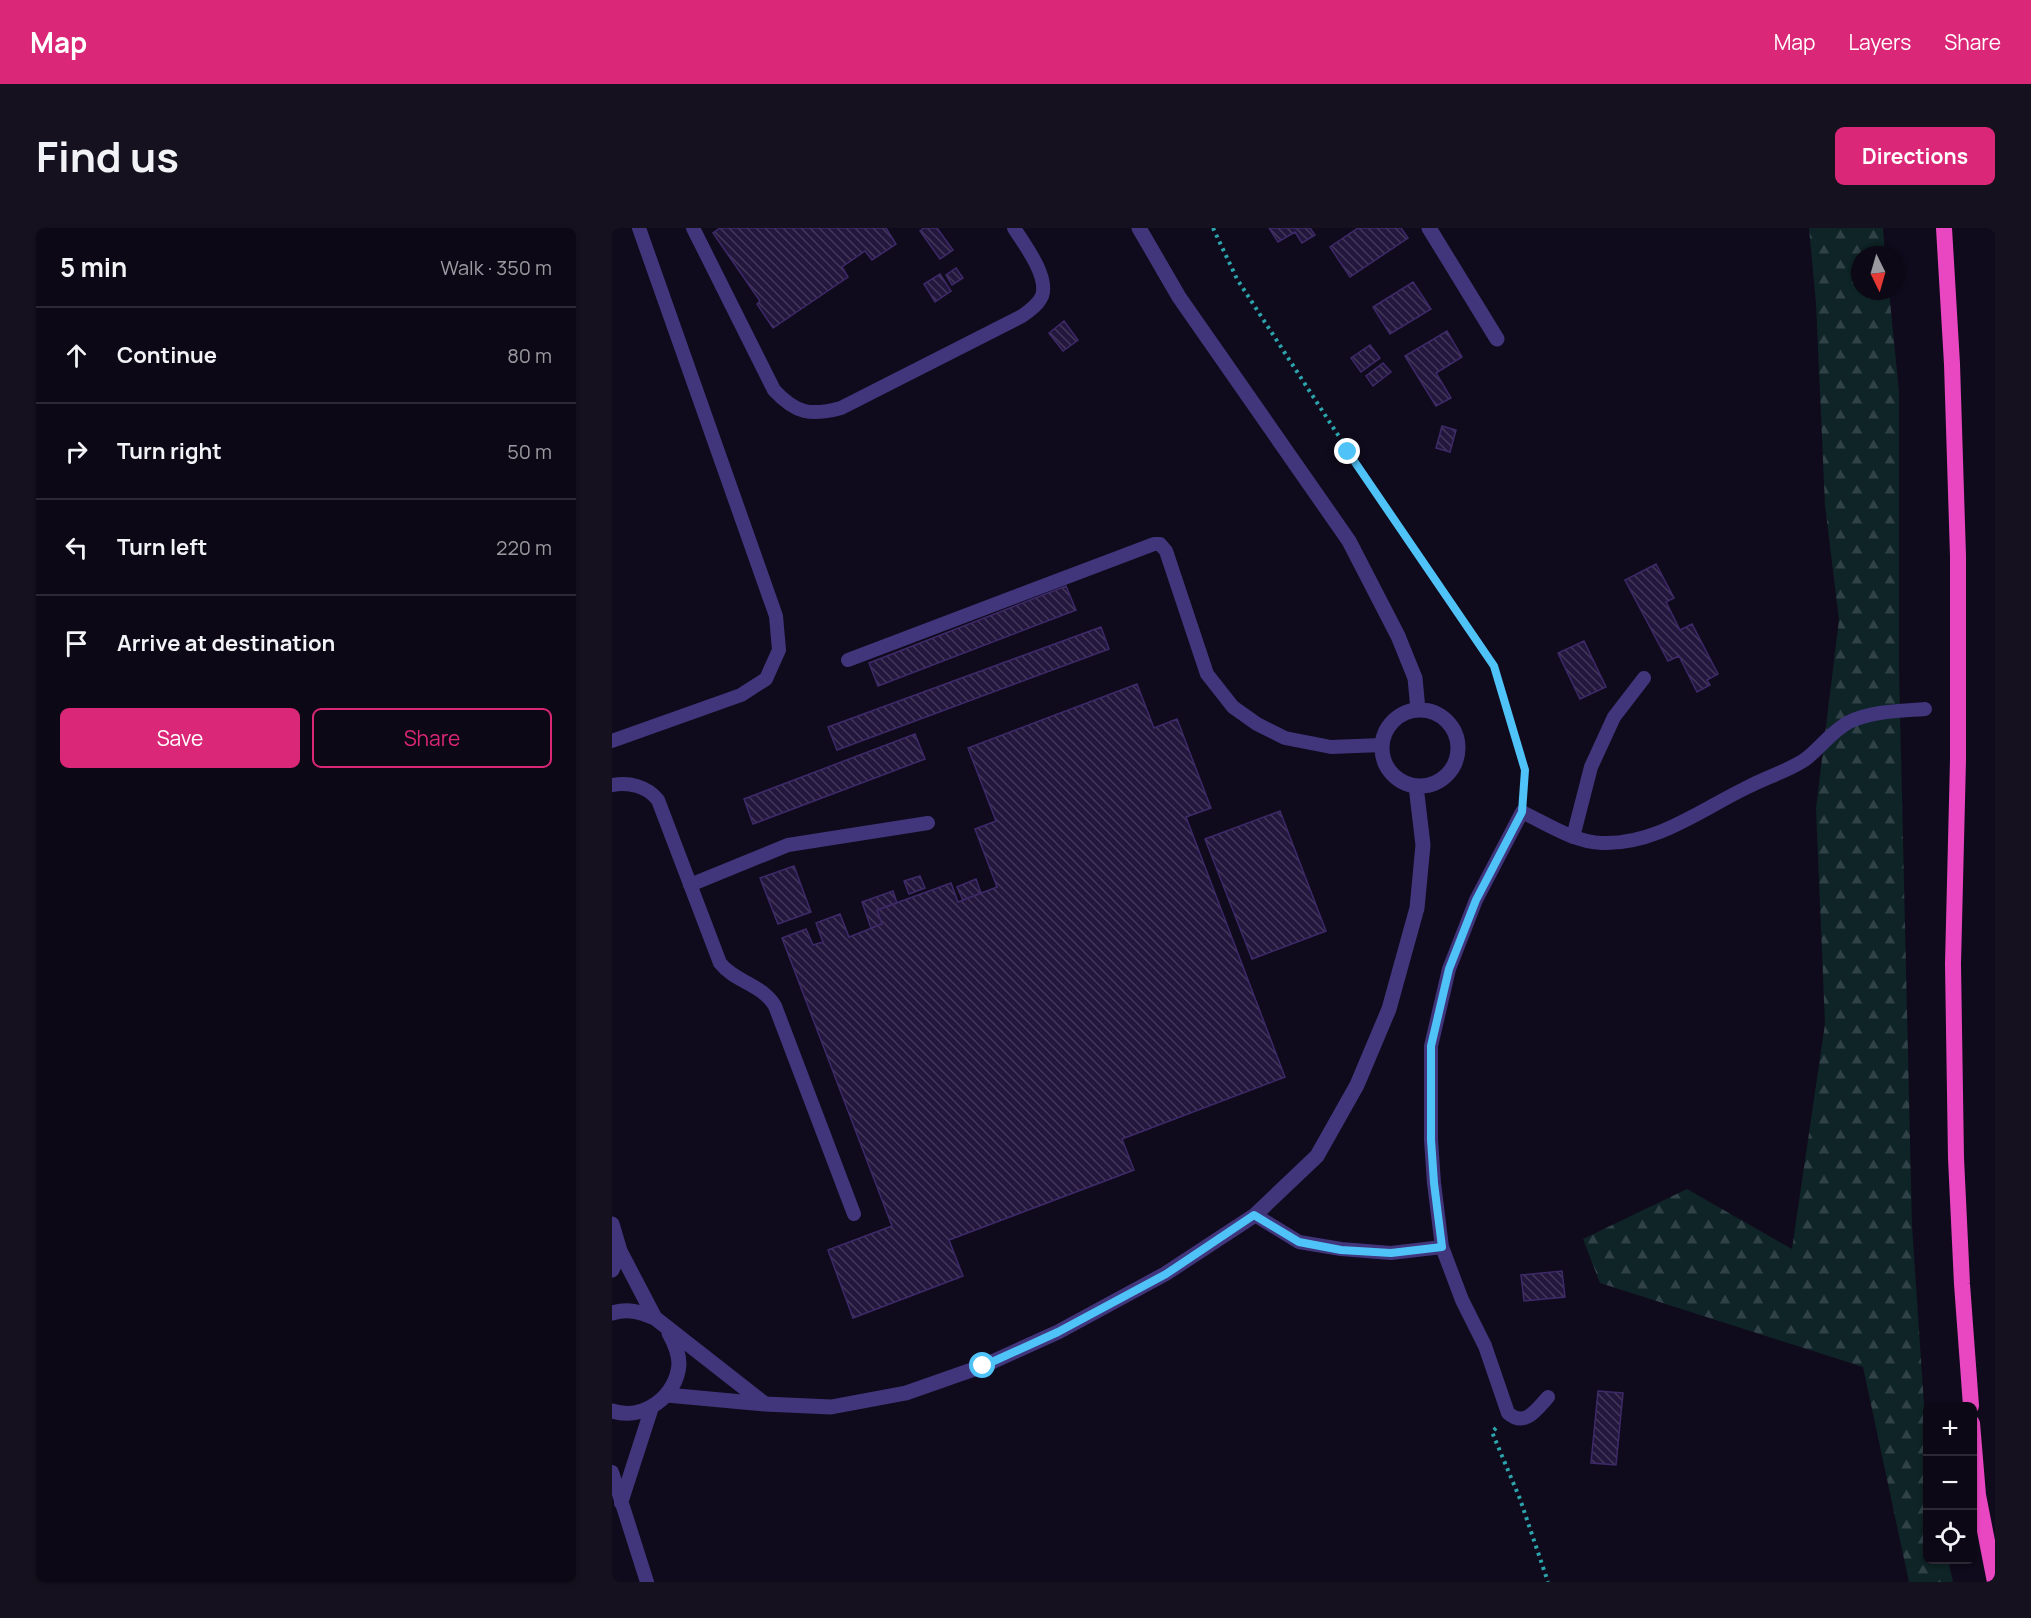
<!DOCTYPE html>
<meta charset="utf-8">
<style>
:root{--surface:#0c0815;--page:#15111e;--text:#f1f3f6;--muted:#9a9aa0;--line:#2c2934;--accent:#db2777}
body{margin:0;font-family:Manrope,sans-serif;background:var(--page);color:var(--text)}
.controls{position:absolute;right:18px;bottom:18px;display:grid;overflow:hidden;border-radius:9px;box-shadow:0 2px 4px #0004}
.controls button{width:54px;height:54px;display:grid;place-items:center;padding:0;border:0;border-bottom:2px solid var(--line);background:var(--surface);color:var(--text);font:30px sans-serif}
.compass{position:absolute;left:1239px;top:18px;width:54px;height:54px;border-radius:50%;background:var(--surface);box-shadow:0 2px 4px #0004;rotate:175deg}
.stop{position:absolute;width:18px;height:18px;margin:-14px;border:4px solid #4fc3f7;border-radius:50%;background:#fff}
.stop.end{background:#4fc3f7;border-color:#fff;box-shadow:0 2px 6px #0008}
.list{margin:0;padding:0;list-style:none}
h2{display:flex;justify-content:space-between;align-items:center;height:78px;margin:0;padding:0 24px;font-size:26px}
h2 small{font-size:20px;font-weight:400;color:var(--muted)}
.list li{display:grid;grid-template-columns:39px 1fr auto;gap:18px;align-items:center;box-sizing:border-box;height:96px;padding:0 24px;border-top:2px solid var(--line)}
.list b{display:block;font-size:22px;white-space:nowrap}
.list em{font-size:20px;font-style:normal;color:var(--muted)}
.actions{display:flex;gap:12px;padding:18px 24px}
.actions a{flex:1;padding:14px 0;border:2px solid var(--accent);border-radius:9px;text-align:center;font-size:21px;color:var(--accent)}
.actions .main{background:var(--accent);color:#fff}
.icon{flex:none;width:33px;height:33px;fill:none;stroke:currentColor;stroke-width:2;stroke-linecap:round;stroke-linejoin:round}
.map{position:relative;flex:none;width:1383px;height:1354px;overflow:hidden;border-radius:9px}
header{display:flex;align-items:center;gap:36px;box-sizing:border-box;height:84px;padding:0 30px;background:var(--accent);color:#fff}
header strong{font-size:28px}
nav{display:flex;gap:33px;margin-inline-start:auto;font-size:21px}
.intro{display:flex;align-items:center;justify-content:space-between;box-sizing:border-box;height:144px;padding:0 36px}
h1{margin:0;font-size:42px}
.button{padding:15px 27px;border-radius:9px;background:var(--accent);color:#fff;font-size:21px;font-weight:700}
main{display:flex;gap:36px;padding:0 36px}
aside{flex:1;background:var(--surface);border-radius:9px;box-shadow:0 2px 4px #0004}
.map>svg:first-child{display:block}
.forest{fill:url(#forest-firs)}
.building{fill:url(#building-back-hatch);stroke:#3e2969;stroke-width:1.5}
.lines{fill:none;stroke-linecap:round;stroke-linejoin:round}
.path{stroke:#2ca5ad;stroke-width:4;stroke-dasharray:3 4.5;stroke-linecap:butt}
.service{stroke:#41367c;stroke-width:14}
.minor{stroke:#41367c;stroke-width:15}
.trunk{stroke:#e947c2;stroke-width:16}
.route{stroke:#4fc3f7;stroke-width:8}
</style>
<header>
<strong>Map</strong>
<nav><a>Map</a><a>Layers</a><a>Share</a></nav>
</header>
<div class="intro"><h1>Find us</h1><a class="button">Directions</a></div>
<main>
<aside>
<h2>5 min<small>Walk · 350 m</small></h2>
<ul class="list">
<li><svg class="icon" aria-label="ahead" viewBox="0 0 24 24"><path d="M12 20V5M6 11l6-6 6 6"/></svg><div><b>Continue</b></div><em>80 m</em></li>
<li><svg class="icon" aria-label="right" viewBox="0 0 24 24"><path d="M7 20v-9h11M14 6l5 5-5 5"/></svg><div><b>Turn right</b></div><em>50 m</em></li>
<li><svg class="icon" aria-label="left" viewBox="0 0 24 24"><path d="M17 20v-9H6M10 6l-5 5 5 5"/></svg><div><b>Turn left</b></div><em>220 m</em></li>
<li><svg class="icon" aria-label="arrive" viewBox="0 0 24 24"><path d="M6 21V4h12l-3 4 3 4H6"/></svg><div><b>Arrive at destination</b></div></li>
</ul>
<div class="actions"><a class="main">Save</a><a>Share</a></div>
</aside>
<div class="map">
<svg width="1383" height="1354" viewBox="0 0 1383 1354">
<defs>
<pattern id="forest-firs" width="22" height="20" patternUnits="userSpaceOnUse" patternTransform="scale(1.5)"><rect width="22" height="20" fill="#0e2426"/><path d="M5 1l3.5 6h-7zM16 11l3.5 6h-7z" fill="#304247"/></pattern>
<pattern id="building-back-hatch" width="6" height="6" patternUnits="userSpaceOnUse" patternTransform="scale(1.5)"><rect width="6" height="6" fill="#24173d"/><path d="M-1 5l2 2M0 0l6 6M5-1l2 2" fill="none" stroke="#43375a"/></pattern>
</defs>
<rect width="100%" height="100%" fill="#100b1c"/>
<path class="forest" d="M1197,0H1271L1273,27H1248V63H1277L1287,164V442L1300,998L1315,1221L1316,1332H1336L1341,1354H1297L1251,1139L988,1055L971,1011L1075,961L1180,1021L1213,796L1204,580L1227,392L1213,277L1204,75Z"/>
<path class="building" d="M108,0H274L284,16L260,32L253,23L230,39L236,49L161,100L145,76L148,73L101,5Z
M312,0H325L341,22L328,31L308,3Z
M657,0H698L703,7L690,15L683,4L666,14Z
M746,0H789L796,10L738,49L718,19Z
M344,40L351,50L340,57L334,47Z
M328,46L339,63L323,74L312,56Z
M801,54L819,81L778,106L761,79Z
M452,93L466,112L451,123L437,105Z
M835,103L850,129L824,145L839,170L824,178L793,128Z
M758,117L768,130L749,144L739,130Z
M771,135L779,144L761,158L754,148Z
M830,198L844,202L838,224L824,220Z
M1044,336L1062,370L1054,374L1068,402L1080,396L1106,446L1095,452L1098,457L1085,464L1067,428L1056,433L1013,352Z
M454,358L464,382L266,458L257,435Z
M489,399L497,421L225,522L216,499Z
M972,413L994,459L968,471L946,425Z
M525,456L542,500L565,491L599,580L574,589L673,849L510,911L522,942L337,1012L351,1048L241,1090L216,1022L280,998L170,710L194,701L201,717L211,714L204,695L228,686L237,709L270,696L265,682L339,655L346,674L385,659L363,601L384,593L356,520Z
M303,506L313,531L141,596L132,571Z
M668,583L714,703L640,731L593,611Z
M182,638L199,684L166,696L148,650Z
M308,648L313,660L297,666L292,653Z
M364,651L369,665L351,672L345,659Z
M281,663L285,675L265,682L270,696L259,700L250,674Z
M950,1043L953,1069L912,1073L909,1047Z
M986,1163L1011,1165L1004,1237L979,1235Z"/>
<g class="lines">
<path class="path" d="M601,0L625,51L737,224L882,438L913,542L911,565
M884,1200L880,1204L908,1271L936,1354"/>
<path class="service" d="M81,0L162,162C184,186 199,188 229,180L410,88C417,83 426,77 430,68C437,48 412,16 402,0
M236,432L542,316H548L554,323L595,446L621,479L645,496L673,510L719,519L770,517
M0,513L129,467L154,451L167,422L164,388L27,0
M0,557C17,554 35,558 46,572L108,735C123,754 150,756 163,778L242,986
M961,609L979,539L1002,489L1032,450
M78,657L176,617L316,595
M643,987L687,1014L729,1021L779,1025L830,1019
M936,1169C925,1181 913,1200 896,1185L873,1118L850,1072L830,1019L822,955L819,912V818L837,741L864,672L910,584C935,596 962,614 990,615C1045,617 1091,580 1138,558C1153,550 1183,540 1195,530C1210,518 1220,503 1237,494C1260,483 1288,483 1313,481
M0,1244L35,1354
M9,1275L40,1179"/>
<path class="minor" d="M527,0L567,69L737,313L786,408L803,450L806,482
M817,0L885,111
M770 520a38 38 0 1 1 76 0a38 38 0 1 1-76 0Z
M0,996L8,1023L43,1090
M0,1042L8,1023
M0,1085C16,1080 28,1084 43,1090L153,1176
M55,1167L153,1176L219,1179L294,1165L371,1138L446,1104L553,1046L643,987L705,928L745,857L777,781L805,680L811,617L804,558
M0,1183C32,1193 65,1168 67,1136C67,1124 62,1114 57,1105"/>
<path class="trunk" d="M1332,0L1340,136L1346,328V532L1341,736L1344,930L1350,1056L1359,1178
M1360,1195L1366,1267L1383,1354"/>
</g>
<g class="lines">
<path class="route" d="M371,1138L446,1104L554,1046L642,987L687,1014L729,1022L779,1025L830,1019L822,955L819,912V818L837,741L864,672L910,584L913,542L882,438L736,224"/>
</g>
</svg>
<div class="controls">
<button>+</button>
<button>−</button>
<button><svg class="icon" aria-label="locate" viewBox="0 0 24 24"><circle cx="12" cy="12" r="6"/><path d="M12 2v4M12 18v4M2 12h4M18 12h4"/></svg></button>
</div>
<svg class="compass" viewBox="-18 -18 36 36"><path d="M0-13l5 13h-10z" fill="#e53935"/><path d="M0 13l5-13h-10z" fill="#9a9aa0"/></svg>
<div class="stop" style="left:371px;top:1138px"></div>
<div class="stop end" style="left:736px;top:224px"></div>
</div>
</main>
